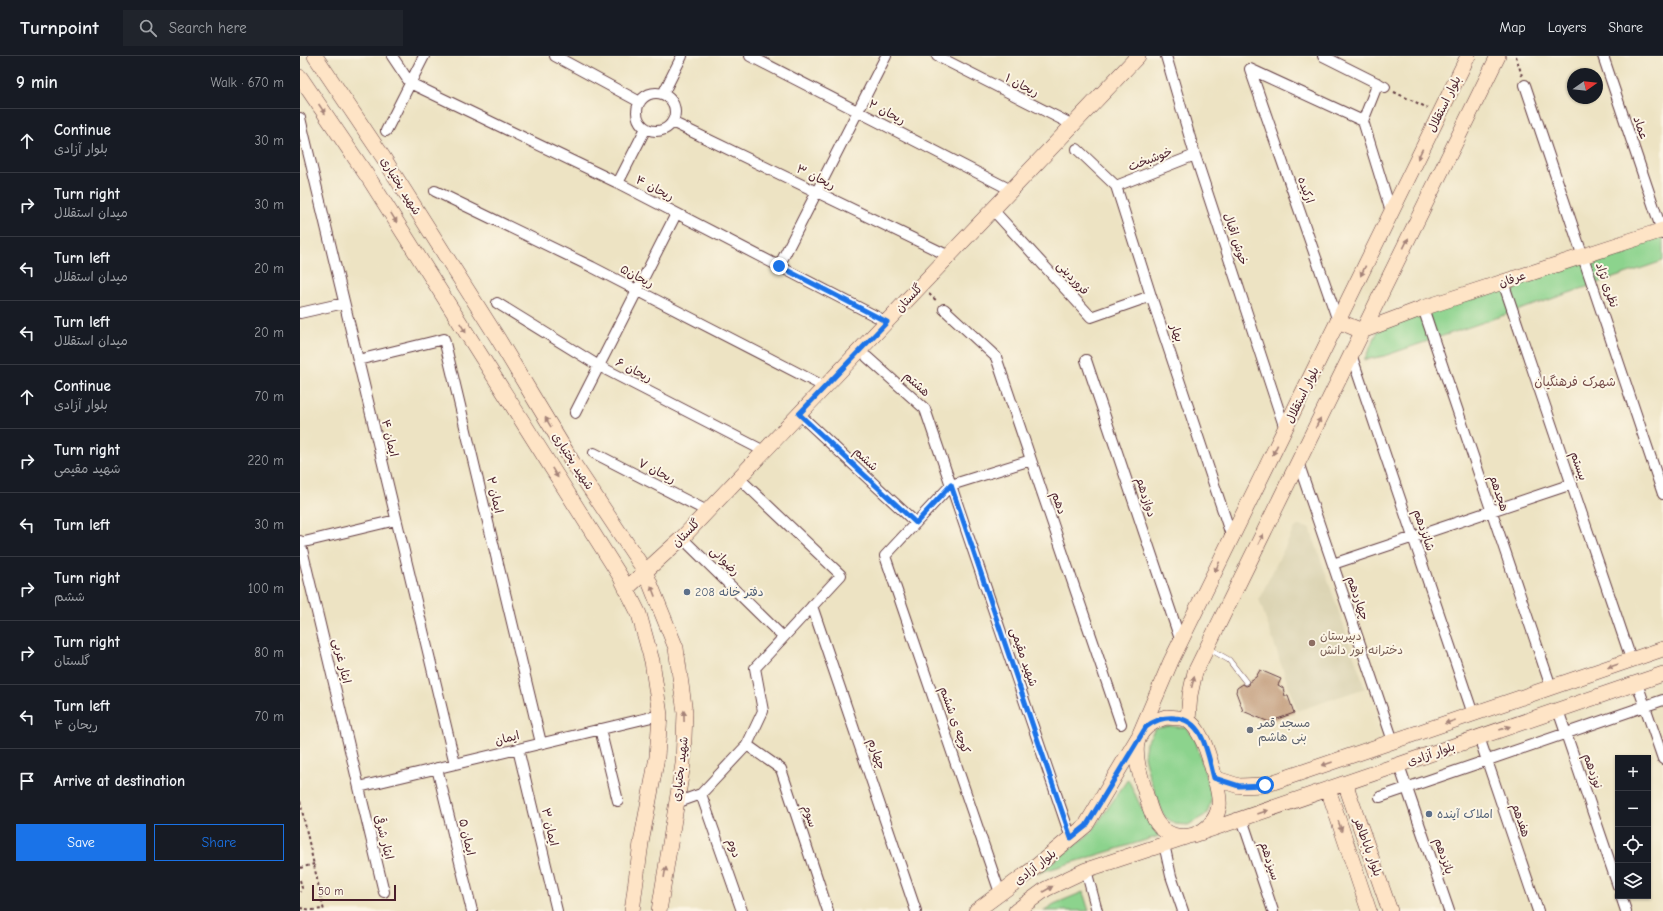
<!DOCTYPE html>
<meta charset="utf-8">
<style>
:root{--surface:#171b24;--page:#20242c;--text:#f1f3f6;--muted:#9ea1a6;--line:#363941;--accent:#1a73e8}
body{margin:0;font-family:"Comic Neue","Playpen Sans Arabic",sans-serif;background:var(--page);color:var(--text)}
.controls{position:absolute;right:12px;bottom:12px;display:grid;overflow:hidden;border-radius:0px;box-shadow:0 1px 3px #0004}
.controls button{width:36px;height:36px;display:grid;place-items:center;padding:0;border:0;border-bottom:1px solid var(--line);background:var(--surface);color:var(--text);font:20px sans-serif}
.compass{position:absolute;left:1267px;top:12px;width:36px;height:36px;border-radius:50%;background:var(--surface);box-shadow:0 1px 3px #0004;rotate:76deg}
.scale{position:absolute;left:12px;bottom:10px;width:84px;box-sizing:border-box;padding-left:4px;border:2px solid #4a1f2b;border-top:0;font-size:11px;line-height:14px;white-space:nowrap;color:#4a1f2b;-webkit-text-stroke:3px #fcf5e5;paint-order:stroke}
.stop{position:absolute;width:12px;height:12px;margin:-9px;border:3px solid #1a73e8;border-radius:50%;background:#fff}
.stop.end{background:#1a73e8;border-color:#fff;box-shadow:0 1px 4px #0008}
.list{margin:0;padding:0;list-style:none}
h2{display:flex;justify-content:space-between;align-items:center;height:52px;margin:0;padding:0 16px;font-size:17px}
h2 small{font-size:13px;font-weight:400;color:var(--muted)}
.list li{display:grid;grid-template-columns:26px 1fr auto;gap:12px;align-items:center;box-sizing:border-box;height:64px;padding:0 16px;border-top:1px solid var(--line)}
.list b{display:block;font-size:15px;white-space:nowrap}
.list p{margin:0;font-size:13px;white-space:nowrap;color:var(--muted)}
.list em{font-size:13px;font-style:normal;color:var(--muted)}
.actions{display:flex;gap:8px;padding:12px 16px}
.actions a{flex:1;padding:9px 0;border:1px solid var(--accent);border-radius:0px;text-align:center;font-size:14px;color:var(--accent)}
.actions .main{background:var(--accent);color:#fff}
.icon{flex:none;width:22px;height:22px;fill:none;stroke:currentColor;stroke-width:2;stroke-linecap:round;stroke-linejoin:round}
.map{position:relative;flex:none;width:1363px;height:855px;overflow:hidden}
header{display:flex;align-items:center;gap:24px;box-sizing:border-box;height:56px;padding:0 20px;background:var(--surface);border-bottom:1px solid var(--line)}
header strong{font-size:19px}
nav{display:flex;gap:22px;margin-inline-start:auto;font-size:14px}
.search{width:280px;height:36px;background:var(--page);display:flex;align-items:center;gap:10px;box-sizing:border-box;padding:0 14px;border-radius:0px;color:var(--muted);font-size:15px}
main{display:flex}
aside{flex:1;background:var(--surface)}
.map>svg:first-child{display:block}
.built{fill:#dcd4b4}
.green{fill:#8cd38d;stroke:#6b795c}
.building{fill:#c5a081}
.lines{fill:none;stroke-linecap:round;stroke-linejoin:round}
.lane-casing{stroke:#623c42;stroke-width:6}
.street-casing{stroke:#623c42;stroke-width:12}
.secondary-casing{stroke:#623c42;stroke-width:16}
.path{stroke:#623c42;stroke-width:2;stroke-dasharray:3 3;stroke-linecap:butt}
.lane{stroke:#fff;stroke-width:5}
.street{stroke:#fff;stroke-width:10}
.secondary{stroke:#fee4c6;stroke-width:15}
.oneway{fill:#a48278}
.route{stroke:#1a73e8;stroke-width:5}
.service-dot{fill:#5c6f8a;stroke:#fcf5e5;stroke-width:1.5}
.education-dot{fill:#8d6e63;stroke:#fcf5e5;stroke-width:1.5}
.worship-dot{fill:#6b7280;stroke:#fcf5e5;stroke-width:1.5}
.labels{text-anchor:middle;dominant-baseline:central;stroke-width:4;stroke-linejoin:round;paint-order:stroke}
.street-label{font-size:12px;fill:#4a1f2b;stroke:#fcf5e5}
.service-label{font-size:12px;fill:#4e5e75;stroke:#fcf5e5;text-anchor:start}
.education-label{font-size:12px;fill:#785e54;stroke:#fcf5e5;text-anchor:start}
.worship-label{font-size:12px;fill:#5b616d;stroke:#fcf5e5;text-anchor:start}
.neighbourhood-label{font-size:13px;fill:#754c49;stroke:#fcf5e5}
</style>
<header>
<strong>Turnpoint</strong>
<div class="search"><svg class="icon" aria-label="search" viewBox="0 0 24 24"><circle cx="10" cy="10" r="6"/><path d="M15 15l6 6"/></svg>Search here</div>
<nav><a>Map</a><a>Layers</a><a>Share</a></nav>
</header>
<main>
<aside>
<h2>9 min<small>Walk · 670 m</small></h2>
<ul class="list">
<li><svg class="icon" aria-label="ahead" viewBox="0 0 24 24"><path d="M12 20V5M6 11l6-6 6 6"/></svg><div><b>Continue</b><p>بلوار آزادی</p></div><em>30 m</em></li>
<li><svg class="icon" aria-label="right" viewBox="0 0 24 24"><path d="M7 20v-9h11M14 6l5 5-5 5"/></svg><div><b>Turn right</b><p>میدان استقلال</p></div><em>30 m</em></li>
<li><svg class="icon" aria-label="left" viewBox="0 0 24 24"><path d="M17 20v-9H6M10 6l-5 5 5 5"/></svg><div><b>Turn left</b><p>میدان استقلال</p></div><em>20 m</em></li>
<li><svg class="icon" aria-label="left" viewBox="0 0 24 24"><path d="M17 20v-9H6M10 6l-5 5 5 5"/></svg><div><b>Turn left</b><p>میدان استقلال</p></div><em>20 m</em></li>
<li><svg class="icon" aria-label="ahead" viewBox="0 0 24 24"><path d="M12 20V5M6 11l6-6 6 6"/></svg><div><b>Continue</b><p>بلوار آزادی</p></div><em>70 m</em></li>
<li><svg class="icon" aria-label="right" viewBox="0 0 24 24"><path d="M7 20v-9h11M14 6l5 5-5 5"/></svg><div><b>Turn right</b><p>شهید مقیمی</p></div><em>220 m</em></li>
<li><svg class="icon" aria-label="left" viewBox="0 0 24 24"><path d="M17 20v-9H6M10 6l-5 5 5 5"/></svg><div><b>Turn left</b></div><em>30 m</em></li>
<li><svg class="icon" aria-label="right" viewBox="0 0 24 24"><path d="M7 20v-9h11M14 6l5 5-5 5"/></svg><div><b>Turn right</b><p>ششم</p></div><em>100 m</em></li>
<li><svg class="icon" aria-label="right" viewBox="0 0 24 24"><path d="M7 20v-9h11M14 6l5 5-5 5"/></svg><div><b>Turn right</b><p>گلستان</p></div><em>80 m</em></li>
<li><svg class="icon" aria-label="left" viewBox="0 0 24 24"><path d="M17 20v-9H6M10 6l-5 5 5 5"/></svg><div><b>Turn left</b><p>ریحان ۴</p></div><em>70 m</em></li>
<li><svg class="icon" aria-label="arrive" viewBox="0 0 24 24"><path d="M6 21V4h12l-3 4 3 4H6"/></svg><div><b>Arrive at destination</b></div></li>
</ul>
<div class="actions"><a class="main">Save</a><a>Share</a></div>
</aside>
<div class="map">
<svg width="1363" height="855" viewBox="0 0 1363 855">
<rect width="100%" height="100%" fill="#fcf5e5"/>
<filter id="ink" filterUnits="userSpaceOnUse"><feTurbulence type="fractalNoise" baseFrequency=".025" numOctaves="2"/><feDisplacementMap in="SourceGraphic" scale="8" xChannelSelector="R" yChannelSelector="G"/><feConvolveMatrix kernelMatrix="1 2 1 2 8 2 1 2 1" color-interpolation-filters="sRGB"/></filter>
<filter id="wash" filterUnits="userSpaceOnUse"><feTurbulence type="fractalNoise" baseFrequency=".012" numOctaves="4" result="noise"/><feDisplacementMap in="SourceGraphic" scale="16" xChannelSelector="R" yChannelSelector="G"/><feGaussianBlur stdDeviation="0.9" result="paint"/><feColorMatrix in="noise" values="0 0 0 0 0 0 0 0 0 0 0 0 0 0 0 0 0 1.4 0 .05"/><feComposite in="paint" operator="in"/></filter>
<g filter="url(#wash)">
<rect width="100%" height="100%" fill="#ede3c3"/>
<path class="built" d="M998,470L1010,472L1065,632L997,655L959,543L994,473Z"/>
<path class="green" d="M1363,179V205L1084,300L1064,304L1079,273Z
M870,670L887,672L896,686L912,741L907,758L888,769L875,768L864,760L849,720L844,700L846,687L855,673Z
M828,723L841,751L859,780L738,817L790,778Z
M783,836L789,855H743L754,848Z"/>
<g id="blocks">
<path class="building" d="M960,614L981,623L978,629L983,632L985,640H988L994,657L969,666L943,655L936,636L937,632L943,628L946,630L949,629L950,625L956,621Z"/>
</g>
</g>
<g filter="url(#ink)">
<use href="#blocks" fill-opacity="0" stroke="#623c42" stroke-width="1"/>
<g class="lines">
<defs>
<path id="lane" d="M908,592L929,604L946,626"/>
<path id="street" d="M92,0L110,27L318,127L587,266
M255,0L340,46
M450,0L711,134
M637,0L773,69
M866,0L895,99L985,373
M1023,0L1085,31
M1303,0L1363,178
M950,13L1038,265
M950,13L1063,65
M1225,29L1363,438
M337 56a19 19 0 1 1 38 0a19 19 0 1 1-38 0Z
M363,38L382,0
M0,62L155,708
M1063,65L1091,156
M1063,65L1078,27
M372,66L649,200
M86,75L124,0
M777,93L816,130L851,240L932,482
M318,127L346,72
M816,130L895,99
M135,135L292,211L525,331
M693,154L791,261L851,240
M479,210L586,0
M1203,226L1331,603
M197,247L299,310L464,395
M1123,252L1251,631
M644,253L696,301L821,668
M0,257L44,247
M1051,298L1173,658
M567,301L625,353L771,782
M58,304L144,283L241,687
M786,304L881,586
M275,357L376,158
M499,358L616,467
M294,397L407,455
M998,406L1093,685
M382,482L483,581
M0,485L84,836
M0,487L96,464
M1033,508L1272,428
M512,550L616,855
M1337,627L1363,703
M1258,654L1318,830
M300,673L318,745
M1179,681L1238,855
M447,689L481,713L528,855
M218,693L257,855
M1099,709L1149,855
M137,712L172,855
M59,731L360,659
M401,738L442,855
M1080,741L1363,644
M376,747L401,738L447,689L463,655L455,612L541,519L439,422
M942,763L973,855
M864,788L871,820L883,855
M786,814L797,855
M700,837L585,500L651,429L731,404
M1321,840L1326,855"/>
<path id="secondary" d="M15,0L83,101L197,281L273,407L345,515L376,592L385,657L383,708L359,855
M0,21L70,124L320,520L339,558L352,605L360,659L357,701L341,787L332,855
M1038,265L1062,275L1123,252L1363,174
M326,533L382,482L838,0
M866,661C873,662 881,661 887,664C893,667 899,677 902,683C908,694 921,739 919,750C914,780 875,792 857,767C850,757 848,744 844,732C835,701 826,673 866,661Z
M888,664L890,639L895,616L1198,0
M914,722L939,730L965,729L1363,593
M1045,727L1090,855
M1028,733L1069,855
M900,777L1363,618
M676,855L733,813L786,769L839,680L871,605L1168,0
M716,855L746,833L786,814L886,781"/>
</defs>
<use href="#lane" class="lane-casing"/>
<use href="#street" class="street-casing"/>
<use href="#secondary" class="secondary-casing"/>
<path class="path" d="M1216,0L1222,20
M1094,36L1128,52
M629,238L638,246
M0,745L24,855
M0,812L14,808
M0,824L2,832L0,836
M0,852L12,854L24,853"/>
<use href="#lane" class="lane"/>
<use href="#street" class="street"/>
<use href="#secondary" class="secondary"/>
</g>
<defs><path id="oneway-solid" d="M-6-.8H1V-3.2L6.5 0L1 3.2V.8H-6Z"/></defs>
<g class="oneway">
<use href="#oneway-solid" transform="translate(22 53) rotate(56)"/>
<use href="#oneway-solid" transform="translate(1120 98) rotate(116)"/>
<use href="#oneway-solid" transform="translate(94 162) rotate(58)"/>
<use href="#oneway-solid" transform="translate(1106 187) rotate(-64)"/>
<use href="#oneway-solid" transform="translate(1063 215) rotate(116)"/>
<use href="#oneway-solid" transform="translate(163 272) rotate(58)"/>
<use href="#oneway-solid" transform="translate(248 366) rotate(-121)"/>
<use href="#oneway-solid" transform="translate(1018 367) rotate(-64)"/>
<use href="#oneway-solid" transform="translate(975 394) rotate(116)"/>
<use href="#oneway-solid" transform="translate(255 417) rotate(58)"/>
<use href="#oneway-solid" transform="translate(961 483) rotate(-64)"/>
<use href="#oneway-solid" transform="translate(917 511) rotate(116)"/>
<use href="#oneway-solid" transform="translate(353 535) rotate(-111)"/>
<use href="#oneway-solid" transform="translate(1313 610) rotate(161)"/>
<use href="#oneway-solid" transform="translate(893 626) rotate(-76)"/>
<use href="#oneway-solid" transform="translate(384 660) rotate(-91)"/>
<use href="#oneway-solid" transform="translate(1150 666) rotate(161)"/>
<use href="#oneway-solid" transform="translate(1205 672) rotate(-19)"/>
<use href="#oneway-solid" transform="translate(1027 708) rotate(161)"/>
<use href="#oneway-solid" transform="translate(963 756) rotate(-19)"/>
<use href="#oneway-solid" transform="translate(1040 770) rotate(71)"/>
<use href="#oneway-solid" transform="translate(365 816) rotate(-81)"/>
<use href="#oneway-solid" transform="translate(748 833) rotate(-30)"/>
</g>
</g>
<g class="lines" filter="url(#ink)">
<path class="route" d="M479,210L587,266L499,358L616,467L651,429L771,782L786,770L846,671C855,664 863,661 875,662C904,663 908,700 914,722L939,730L965,729"/>
</g>
<g class="service-dot">
<circle cx="387" cy="536" r="4"/>
<circle cx="1129" cy="758" r="4"/>
</g>
<circle class="education-dot" cx="1012" cy="587" r="4"/>
<circle class="worship-dot" cx="950" cy="674" r="4"/>
<g class="labels">
<g class="street-label">
<text transform="translate(722 29) rotate(27)">ریحان ۱</text>
<text transform="translate(1144 48) rotate(-64)">بلوار استقلال</text>
<text transform="translate(587 56) rotate(27)">ریحان ۲</text>
<text transform="translate(1341 72) rotate(71)">عماد</text>
<text transform="translate(850 103) rotate(-21)">خوشبخت</text>
<text transform="translate(516 121) rotate(26)">ریحان ۳</text>
<text transform="translate(101 130) rotate(58)">شهید بختیاری</text>
<text transform="translate(355 132) rotate(27)">ریحان ۴</text>
<text transform="translate(1006 134) rotate(71)">ارکیده</text>
<text transform="translate(936 183) rotate(72)">خوش اقبال</text>
<text transform="translate(337 220) rotate(27)">ریحان۵</text>
<text transform="translate(773 222) rotate(47)">فروردینی</text>
<text transform="translate(1212 223) rotate(-18)">عرفان</text>
<text transform="translate(1307 229) rotate(71)">نظری نژاد</text>
<text transform="translate(609 242) rotate(-47)">گلستان</text>
<text transform="translate(877 277) rotate(71)">بهار</text>
<text transform="translate(334 314) rotate(27)">ریحان ۶</text>
<text transform="translate(617 328) rotate(42)">هشتم</text>
<text transform="translate(1002 339) rotate(-64)">بلوار استقلال</text>
<text transform="translate(90 382) rotate(77)">ایمان ۴</text>
<text transform="translate(566 403) rotate(43)">ششم</text>
<text transform="translate(273 405) rotate(57)">شهید بختیاری</text>
<text transform="translate(1279 410) rotate(71)">بیستم</text>
<text transform="translate(357 415) rotate(27)">ریحان ۷</text>
<text transform="translate(1199 437) rotate(71)">هجدهم</text>
<text transform="translate(195 439) rotate(77)">ایمان ۲</text>
<text transform="translate(846 441) rotate(72)">دوازدهم</text>
<text transform="translate(759 447) rotate(71)">دهم</text>
<text transform="translate(1124 474) rotate(71)">شانزدهم</text>
<text transform="translate(386 477) rotate(-45)">گلستان</text>
<text transform="translate(425 505) rotate(45)">رضوانی</text>
<text transform="translate(1058 542) rotate(71)">چهاردهم</text>
<text transform="translate(724 601) rotate(71)">شهید مقیمی</text>
<text transform="translate(42 605) rotate(77)">ایثار غربی</text>
<text transform="translate(655 664) rotate(71)">کوچه ی ششم</text>
<text transform="translate(207 682) rotate(-14)">ایمان</text>
<text transform="translate(577 698) rotate(71)">چهارم</text>
<text transform="translate(1131 698) rotate(-19)">بلوار آزادی</text>
<text transform="translate(380 713) rotate(-83)">شهید بختیاری</text>
<text transform="translate(1293 715) rotate(71)">نوزدهم</text>
<text transform="translate(510 760) rotate(72)">سوم</text>
<text transform="translate(1221 764) rotate(71)">هفدهم</text>
<text transform="translate(250 771) rotate(77)">ایمان ۳</text>
<text transform="translate(84 781) rotate(76)">ایثار شرقی</text>
<text transform="translate(167 781) rotate(77)">ایمان ۵</text>
<text transform="translate(1068 791) rotate(70)">بلوار باباطاهر</text>
<text transform="translate(434 792) rotate(70)">دوم</text>
<text transform="translate(1144 800) rotate(71)">پانزدهم</text>
<text transform="translate(970 805) rotate(72)">سیزدهم</text>
<text transform="translate(735 811) rotate(-38)">بلوار آزادی</text>
</g>
<g class="service-label">
<text x="395" y="536">دفتر خانه 208</text>
<text x="1137" y="758">املاک آینده</text>
</g>
<g class="education-label">
<text x="1020" y="580">دبیرستان<tspan x="1020" dy="14">دخترانه نور دانش</tspan></text>
</g>
<g class="worship-label">
<text x="958" y="667">مسجد قمر<tspan x="958" dy="14">بنی هاشم</tspan></text>
</g>
<g class="neighbourhood-label">
<text x="1275" y="325">شهرک فرهنگیان</text>
</g>
</g>
</svg>
<div class="controls">
<button>+</button>
<button>−</button>
<button><svg class="icon" aria-label="locate" viewBox="0 0 24 24"><circle cx="12" cy="12" r="6"/><path d="M12 2v4M12 18v4M2 12h4M18 12h4"/></svg></button>
<button><svg class="icon" aria-label="layers" viewBox="0 0 24 24"><path d="M12 4l9 5-9 5-9-5zM3 14l9 5 9-5"/></svg></button>
</div>
<svg class="compass" viewBox="-18 -18 36 36"><path d="M0-13l5 13h-10z" fill="#e53935"/><path d="M0 13l5-13h-10z" fill="#9ea1a6"/></svg>
<div class="scale">50 m</div>
<div class="stop" style="left:965px;top:729px"></div>
<div class="stop end" style="left:479px;top:210px"></div>
</div>
</main>
